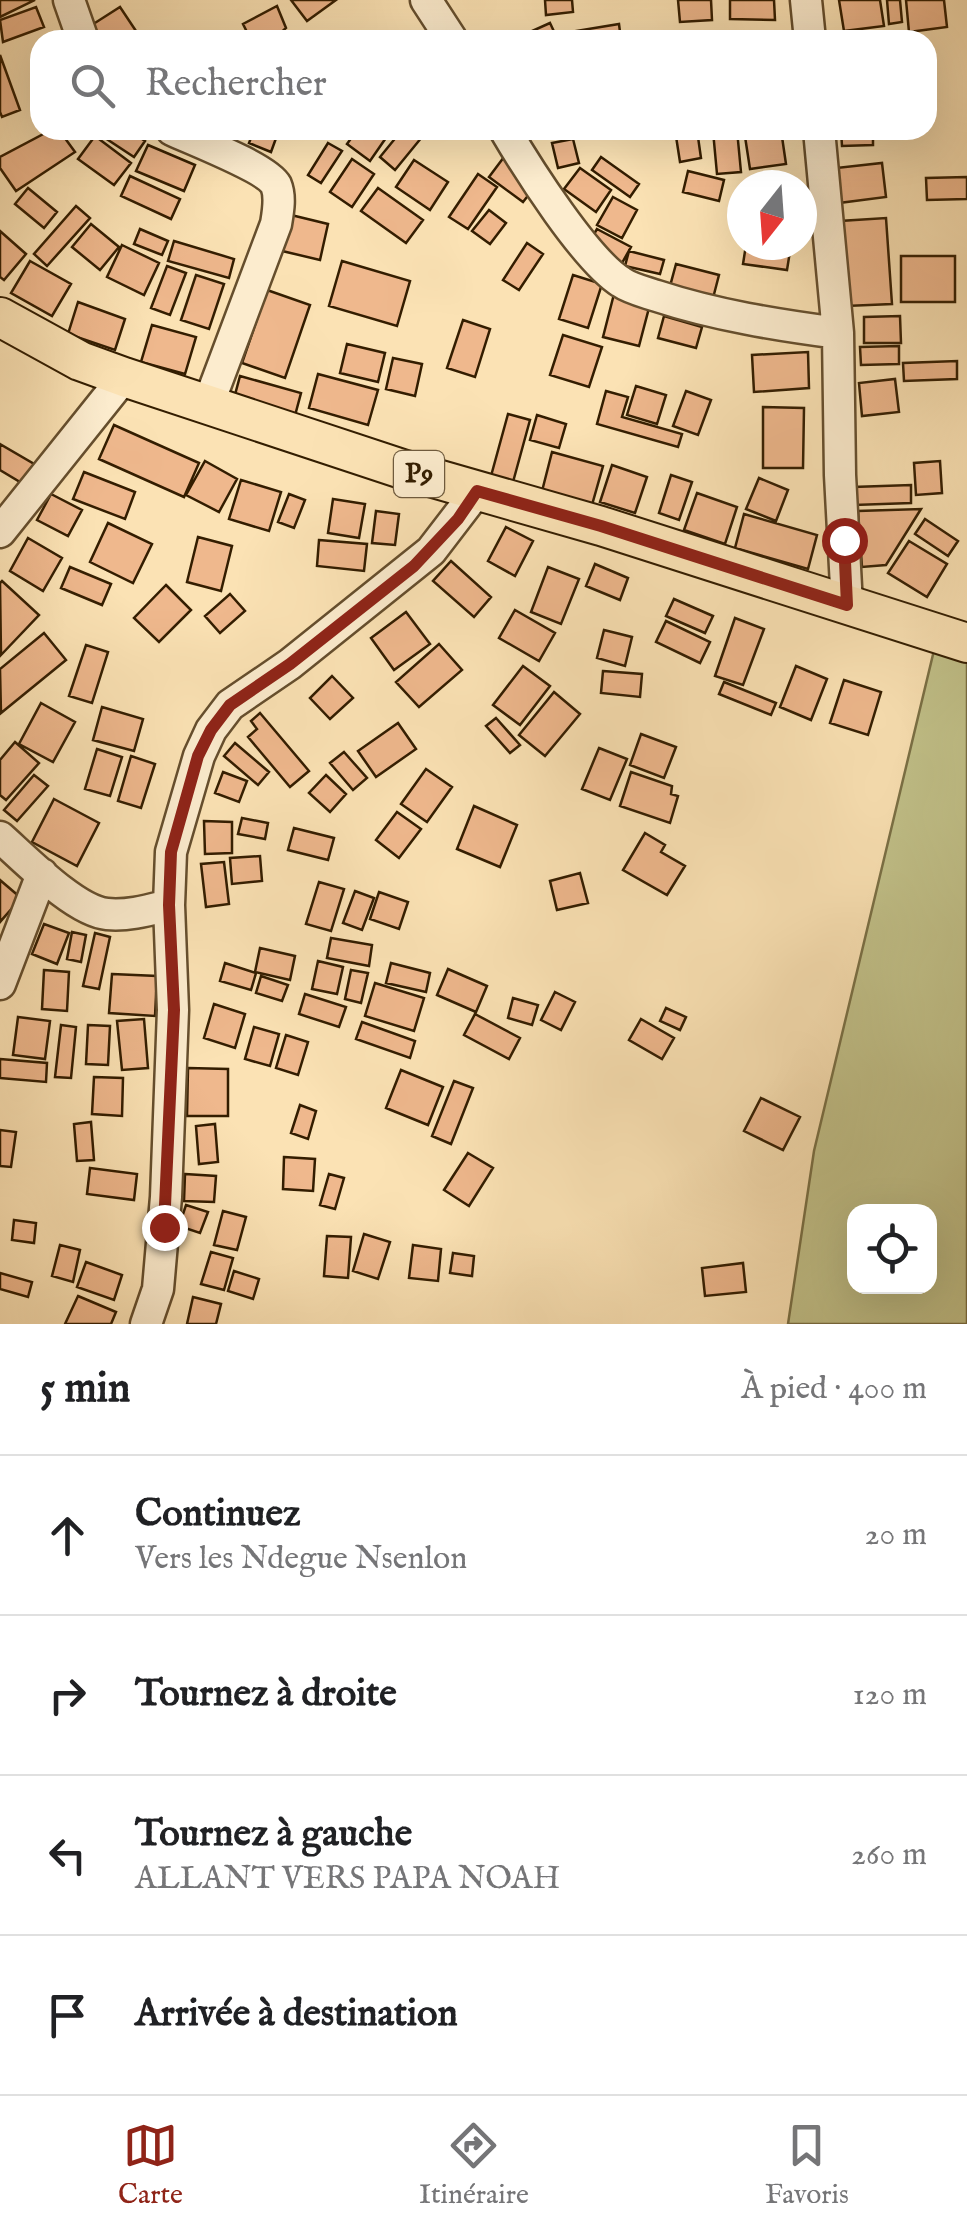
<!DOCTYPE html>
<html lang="fr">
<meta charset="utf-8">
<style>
:root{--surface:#fff;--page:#f6f6f6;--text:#202124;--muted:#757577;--line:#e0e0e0;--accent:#8f2418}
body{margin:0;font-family:"IM FELL English",serif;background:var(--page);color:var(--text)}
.controls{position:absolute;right:30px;bottom:30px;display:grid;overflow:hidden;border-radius:20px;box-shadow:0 10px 40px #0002}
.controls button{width:90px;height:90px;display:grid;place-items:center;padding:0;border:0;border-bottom:2px solid var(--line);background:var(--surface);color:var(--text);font:50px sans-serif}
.compass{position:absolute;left:727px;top:170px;width:90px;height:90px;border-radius:50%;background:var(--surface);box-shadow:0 10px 40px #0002;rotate:197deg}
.stop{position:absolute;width:30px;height:30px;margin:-22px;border:8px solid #8f2418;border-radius:50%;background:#fff}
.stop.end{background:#8f2418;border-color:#fff;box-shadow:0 2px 10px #0008}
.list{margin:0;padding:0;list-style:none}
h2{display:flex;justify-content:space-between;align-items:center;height:130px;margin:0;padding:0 40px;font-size:42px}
h2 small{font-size:32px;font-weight:400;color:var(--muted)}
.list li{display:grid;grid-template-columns:65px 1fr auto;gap:30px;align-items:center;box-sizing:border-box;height:160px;padding:0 40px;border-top:2px solid var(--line)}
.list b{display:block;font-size:38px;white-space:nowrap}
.list p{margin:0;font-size:32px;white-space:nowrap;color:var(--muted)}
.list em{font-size:32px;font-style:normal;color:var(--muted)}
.icon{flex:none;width:55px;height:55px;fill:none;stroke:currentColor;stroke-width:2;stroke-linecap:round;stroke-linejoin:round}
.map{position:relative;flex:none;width:967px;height:1324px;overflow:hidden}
.search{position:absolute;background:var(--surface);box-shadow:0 10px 40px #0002;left:30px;right:30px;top:30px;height:110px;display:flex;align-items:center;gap:25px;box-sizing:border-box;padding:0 35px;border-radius:30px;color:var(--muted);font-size:38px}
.sheet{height:770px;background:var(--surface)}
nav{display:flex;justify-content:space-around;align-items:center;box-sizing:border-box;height:140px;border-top:2px solid var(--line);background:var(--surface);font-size:28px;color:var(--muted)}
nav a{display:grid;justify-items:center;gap:5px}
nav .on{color:var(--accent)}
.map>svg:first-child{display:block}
.green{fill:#c2c28a;stroke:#7a7045;stroke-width:2.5;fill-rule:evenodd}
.building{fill:#efb88d;stroke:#331d00;stroke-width:2.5}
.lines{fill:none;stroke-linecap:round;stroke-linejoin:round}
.minor-casing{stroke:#654e2d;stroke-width:35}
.major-casing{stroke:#331d00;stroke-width:42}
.minor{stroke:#fcecce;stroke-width:30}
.major{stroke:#fbe2b4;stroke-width:38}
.route{stroke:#8f2418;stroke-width:12}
.labels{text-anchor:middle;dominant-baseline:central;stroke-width:8;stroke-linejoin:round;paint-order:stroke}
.shield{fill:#fcecce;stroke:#6f5b3e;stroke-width:2.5}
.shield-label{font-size:28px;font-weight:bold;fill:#331d00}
</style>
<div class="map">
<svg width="967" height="1324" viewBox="0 0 967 1324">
<rect width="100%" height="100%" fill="#fbe2b4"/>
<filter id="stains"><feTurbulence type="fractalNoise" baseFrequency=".002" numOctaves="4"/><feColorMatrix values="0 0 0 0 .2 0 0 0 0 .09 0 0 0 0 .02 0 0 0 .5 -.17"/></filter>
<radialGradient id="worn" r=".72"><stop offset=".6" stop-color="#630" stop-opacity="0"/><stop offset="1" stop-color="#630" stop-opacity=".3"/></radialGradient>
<path class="green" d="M936,642L967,654V1324H788L814,1151ZM854,1212H930V1286H854Z"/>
<path class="building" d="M0,0H35L0,17Z
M291,0H336L307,21Z
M545,0H572L573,12L546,15Z
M678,0H711L712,20L680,22Z
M730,0H774L775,20L730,19Z
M839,0H880L884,26L844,31Z
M887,0H900L902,22L889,24Z
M906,0H944L947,27L909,32Z
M277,6L286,28L273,40H251L243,24Z
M36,7L44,27L3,42L0,20Z
M120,7L142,40H95L87,28Z
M550,23L558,40H526L523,35Z
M619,24L621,40H571L570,32Z
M0,55L20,110L2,117L0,112Z
M51,130H59L75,152L16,191L0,168V157Z
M93,130H129L145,141L134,157Z
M254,130H279L271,152L249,143Z
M357,130L390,132L370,161L347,144Z
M402,130H413L422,137L395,170L380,157Z
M675,130H697L701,158L680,162Z
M737,130L741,172L717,174L713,131Z
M744,130H781L786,164L750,169Z
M841,130H873V145L842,146Z
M95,136L131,163L114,185L78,159Z
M573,139L579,163L558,168L552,143Z
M328,143L342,151L321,183L308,175Z
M148,145L195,165L184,191L136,171Z
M504,157L538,183L523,202L489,177Z
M601,157L639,184L630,197L592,170Z
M352,159L374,174L352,207L330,192Z
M414,160L448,182L430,210L396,187Z
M882,163L886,197L831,204L827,169Z
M580,168L611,190L596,212L564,189Z
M688,171L724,180L719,201L683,192Z
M478,174L497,187L468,229L449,217Z
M130,176L180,199L171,219L121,196Z
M967,177V199L927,200L926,178Z
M28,188L57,212L44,228L15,204Z
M378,188L423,220L406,243L361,211Z
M613,197L637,210L622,238L597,225Z
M76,206L90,218L47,266L34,254Z
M489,210L506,223L490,244L472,231Z
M287,214L328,224L320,260L278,250Z
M886,218L892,304L846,306L840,221Z
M91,224L119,247L100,270L72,247Z
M140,229L168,241L162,255L134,244Z
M597,229L631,247L622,263L588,244Z
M0,231L26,254L4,280L0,277Z
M174,241L234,259L229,278L168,261Z
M527,243L543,254L519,290L503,280Z
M122,245L159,263L144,295L107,277Z
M746,245H791L787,270L743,264Z
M629,251L664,260L660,274L625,266Z
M901,256H955V302H901Z
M30,261L71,284L52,316L11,293Z
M342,261L410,281L397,326L329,306Z
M676,264L719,275L712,302L669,290Z
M167,266L186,273L170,315L151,308Z
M196,275L224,284L209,329L181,320Z
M573,275L602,284L588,328L559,319Z
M267,290L310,305L285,378L242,363Z
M614,294L650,304L639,346L603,337Z
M78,302L125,319L115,350L68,334Z
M664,316L702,327L696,348L658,338Z
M900,316L901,343H864V317Z
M463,320L490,329L475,377L447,368Z
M152,325L196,337L185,374L141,362Z
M563,335L602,347L589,387L550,375Z
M347,344L385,353L378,382L340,373Z
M899,346V364L861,365L860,347Z
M808,352L809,388L754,392L752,355Z
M393,358L422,364L415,396L386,389Z
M957,361V379L904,381L903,363Z
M318,374L378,390L368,425L309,408Z
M240,376L301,393L293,423L232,406Z
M895,379L899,412L862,416L859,383Z
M636,386L666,395L657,424L627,415Z
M606,391L628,397L622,417L682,434L678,447L597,424Z
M686,391L711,400L698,435L673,426Z
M763,407L804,408L803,468H763Z
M508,414L530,420L513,482L491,476Z
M537,415L566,424L559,448L530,440Z
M114,425L199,463L184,497L99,459Z
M0,444L41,468L30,488L0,470Z
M552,452L603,466L590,512L540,499Z
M205,461L237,479L219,512L186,495Z
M940,461L942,493L916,495L914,463Z
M612,465L647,477L635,513L600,502Z
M84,472L135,492L125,519L73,499Z
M671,475L692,482L679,520L659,513Z
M759,478L788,490L776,521L746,509Z
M241,480L281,492L269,531L229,519Z
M911,485V503L854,505L853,487Z
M697,493L737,507L725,544L684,530Z
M51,494L82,510L68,536L37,520Z
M289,494L305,500L294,528L278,522Z
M333,499L365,504L359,538L328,533Z
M921,509L886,565L862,567L858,511Z
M376,511L399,514L395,545L372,543Z
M744,514L817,535L808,569L735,548Z
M925,519L958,541L948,556L915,534Z
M108,523L152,544L133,583L90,562Z
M506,527L533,541L515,576L488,561Z
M198,537L232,546L221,591L187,582Z
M28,538L62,558L43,591L10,571Z
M319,540L367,544L364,571L317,566Z
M909,541L947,564L927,597L888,573Z
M451,561L491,597L474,617L433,581Z
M595,564L628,578L620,600L586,586Z
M70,567L111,584L102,605L61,588Z
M548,567L579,579L561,624L531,612Z
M2,581L39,615L1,655L0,583Z
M166,585L191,610L159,642L134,618Z
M230,594L245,611L220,633L205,616Z
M674,599L713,616L705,633L666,616Z
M515,610L555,633L539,661L499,638Z
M406,612L430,644L394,670L371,638Z
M735,618L764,629L743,685L715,676Z
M666,621L710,642L700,663L656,642Z
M604,630L632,637L625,666L597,658Z
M44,633L66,660L1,713L0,669Z
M439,644L462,670L419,707L396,682Z
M86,645L108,652L92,703L69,696Z
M523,666L550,686L520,725L493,705Z
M796,666L827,679L811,720L780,707Z
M603,671L642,674L640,697L601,693Z
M332,676L353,698L330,719L310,698Z
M844,680L881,692L868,735L830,723Z
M724,682L776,703L771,715L719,694Z
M554,692L580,714L545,756L519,735Z
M41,703L75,722L53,762L19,744Z
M102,707L143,719L134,751L93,740Z
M260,713L309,771L290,787L248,737L257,729L251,721Z
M496,718L520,745L510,753L486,726Z
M398,723L416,749L376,777L358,751Z
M641,734L676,747L664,778L630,765Z
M15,742L39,763L6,800L0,795V760Z
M235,743L269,772L258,785L224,756Z
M599,748L627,759L610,800L582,789Z
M97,749L122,757L110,796L85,789Z
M344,752L367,778L353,790L330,763Z
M131,756L155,764L141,808L118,801Z
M426,769L452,787L427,822L401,804Z
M223,772L247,781L239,802L215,793Z
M631,772L672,786L671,794L678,796L670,823L620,806Z
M34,775L48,786L17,821L4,810Z
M326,775L346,794L330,812L309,793Z
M54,799L99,823L77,866L32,842Z
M474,806L517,825L500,867L457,849Z
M397,812L421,829L399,858L376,840Z
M242,818L268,823L265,839L238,834Z
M204,821L232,822V853L205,854Z
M294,828L334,838L328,860L288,850Z
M645,833L665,845L661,852L685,866L667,895L623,870Z
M260,856L262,881L232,884L230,858Z
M224,862L229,904L206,907L201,864Z
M580,873L588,903L557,910L550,881Z
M0,880L21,898L0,922Z
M319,882L344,889L331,931L306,924Z
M355,891L374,898L362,930L343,923Z
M379,892L408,902L399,929L370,919Z
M44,924L69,933L57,964L32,954Z
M72,932L86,935L81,962L67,959Z
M95,933L110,937L99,989L83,986Z
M331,938L372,945L369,966L327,958Z
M260,948L295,956L290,980L255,972Z
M318,961L343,967L337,994L312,989Z
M225,963L256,973L251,990L220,981Z
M391,963L430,973L426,992L386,983Z
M448,969L487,986L476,1012L437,995Z
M44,970L69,972L67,1011L42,1009Z
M351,970L368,973L361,1003L345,999Z
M112,974L157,976L155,1016L109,1013Z
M261,976L288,985L282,1001L256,993Z
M375,983L424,998L414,1031L365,1016Z
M555,992L575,1002L561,1030L541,1020Z
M305,994L346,1007L339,1027L299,1014Z
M513,998L538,1005L532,1025L508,1018Z
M214,1004L245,1014L235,1048L204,1038Z
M666,1008L686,1017L680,1030L660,1021Z
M475,1014L520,1038L509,1059L464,1035Z
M18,1017L50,1021L45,1059L13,1055Z
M144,1019L148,1068L122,1070L117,1021Z
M641,1019L674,1038L662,1059L629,1040Z
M362,1022L415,1041L410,1058L356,1039Z
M61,1025L76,1027L71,1078L55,1077Z
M88,1025L110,1026L108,1065L86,1064Z
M254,1027L279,1034L270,1066L245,1059Z
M286,1035L308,1042L298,1075L276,1068Z
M0,1059L47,1063L46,1082L0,1078Z
M188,1068L228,1069V1116H187Z
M401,1070L443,1087L428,1125L386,1108Z
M94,1077L123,1078L122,1116L92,1114Z
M454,1081L473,1088L451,1144L432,1136Z
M761,1098L800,1117L783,1150L744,1131Z
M300,1105L316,1111L308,1139L291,1133Z
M91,1122L94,1160L77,1161L74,1124Z
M215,1124L218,1162L199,1164L196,1126Z
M0,1130L16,1132L11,1167L0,1166Z
M468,1153L493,1168L469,1206L444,1190Z
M284,1157L315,1159L313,1191L283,1189Z
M90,1168L137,1174L134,1200L87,1194Z
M185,1174L216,1176L214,1202L184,1201Z
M329,1174L344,1178L335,1209L320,1205Z
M186,1205L208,1212L200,1233L179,1226Z
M223,1211L246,1217L237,1250L214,1245Z
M14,1220L36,1223L34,1243L12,1240Z
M364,1234L390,1242L378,1279L353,1271Z
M327,1236L351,1237L348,1278L324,1276Z
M60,1245L80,1250L73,1282L52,1276Z
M413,1245L441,1249L438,1281L409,1278Z
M211,1252L233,1258L224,1290L201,1284Z
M453,1253L474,1256L472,1276L450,1273Z
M86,1262L122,1275L114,1300L77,1287Z
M743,1263L746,1292L705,1296L702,1268Z
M234,1271L259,1279L253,1299L228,1291Z
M0,1273L32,1282L28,1297L0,1289Z
M78,1296L116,1312L111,1324H65Z
M193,1297L221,1304L216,1324H187Z"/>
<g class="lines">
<defs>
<path id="minor" d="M69,0L83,40
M426,0L452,40
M806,0L810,40
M172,130C193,140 267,168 276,185C281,197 278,212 276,224L208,405
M505,130C528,169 585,259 621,282C631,289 645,292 657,296C715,315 777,325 838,333
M819,130L838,333L840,475L847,605
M0,532L124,377
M0,837C25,859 75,911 107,914C129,916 149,910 169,905
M0,984L42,874
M146,1324L158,1289L166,1197L173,1010L169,905L171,852L199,756L211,730L230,705L290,664L431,551L477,491"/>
<path id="major" d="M0,317L80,361L124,377L402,469L601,526L967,643"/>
</defs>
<use href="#minor" class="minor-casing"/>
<use href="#major" class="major-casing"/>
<use href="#minor" class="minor"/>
<use href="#major" class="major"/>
</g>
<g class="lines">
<path class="route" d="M164,1227L174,1010L169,905L171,852L198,756L211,730L230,705L290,664L414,566L458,519L477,491L601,526L847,605L844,540"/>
</g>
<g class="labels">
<rect class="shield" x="394" y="451" width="50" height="46" rx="8"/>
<g class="shield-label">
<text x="419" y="474">P9</text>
</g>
</g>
<rect width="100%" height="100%" filter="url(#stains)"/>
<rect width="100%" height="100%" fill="url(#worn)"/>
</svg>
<div class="controls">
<button><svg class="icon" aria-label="locate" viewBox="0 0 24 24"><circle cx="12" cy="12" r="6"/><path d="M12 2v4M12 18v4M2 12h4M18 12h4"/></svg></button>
</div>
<svg class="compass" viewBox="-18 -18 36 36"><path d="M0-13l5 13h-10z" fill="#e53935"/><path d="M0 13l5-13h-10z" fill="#757577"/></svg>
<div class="stop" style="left:844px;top:540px"></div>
<div class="stop end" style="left:164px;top:1227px"></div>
<div class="search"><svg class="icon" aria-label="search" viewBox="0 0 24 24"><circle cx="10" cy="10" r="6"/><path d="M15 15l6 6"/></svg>Rechercher</div>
</div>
<section class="sheet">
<h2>5 min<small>À pied · 400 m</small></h2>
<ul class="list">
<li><svg class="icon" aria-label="ahead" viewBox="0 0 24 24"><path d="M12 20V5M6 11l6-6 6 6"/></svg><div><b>Continuez</b><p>Vers les Ndegue Nsenlon</p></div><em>20 m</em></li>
<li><svg class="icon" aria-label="right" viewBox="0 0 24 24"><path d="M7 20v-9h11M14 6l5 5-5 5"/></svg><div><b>Tournez à droite</b></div><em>120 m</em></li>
<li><svg class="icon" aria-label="left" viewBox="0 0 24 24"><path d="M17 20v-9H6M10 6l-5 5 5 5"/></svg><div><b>Tournez à gauche</b><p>ALLANT VERS PAPA NOAH</p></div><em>260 m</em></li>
<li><svg class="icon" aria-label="arrive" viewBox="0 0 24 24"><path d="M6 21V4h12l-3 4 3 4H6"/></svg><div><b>Arrivée à destination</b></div></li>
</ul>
</section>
<nav>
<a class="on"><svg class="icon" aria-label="map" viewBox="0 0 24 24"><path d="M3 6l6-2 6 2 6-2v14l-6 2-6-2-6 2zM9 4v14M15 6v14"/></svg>Carte</a>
<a><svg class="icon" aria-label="directions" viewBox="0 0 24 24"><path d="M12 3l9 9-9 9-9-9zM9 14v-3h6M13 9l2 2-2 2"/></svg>Itinéraire</a>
<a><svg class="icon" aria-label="saved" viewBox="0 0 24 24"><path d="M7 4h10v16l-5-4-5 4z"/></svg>Favoris</a>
</nav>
